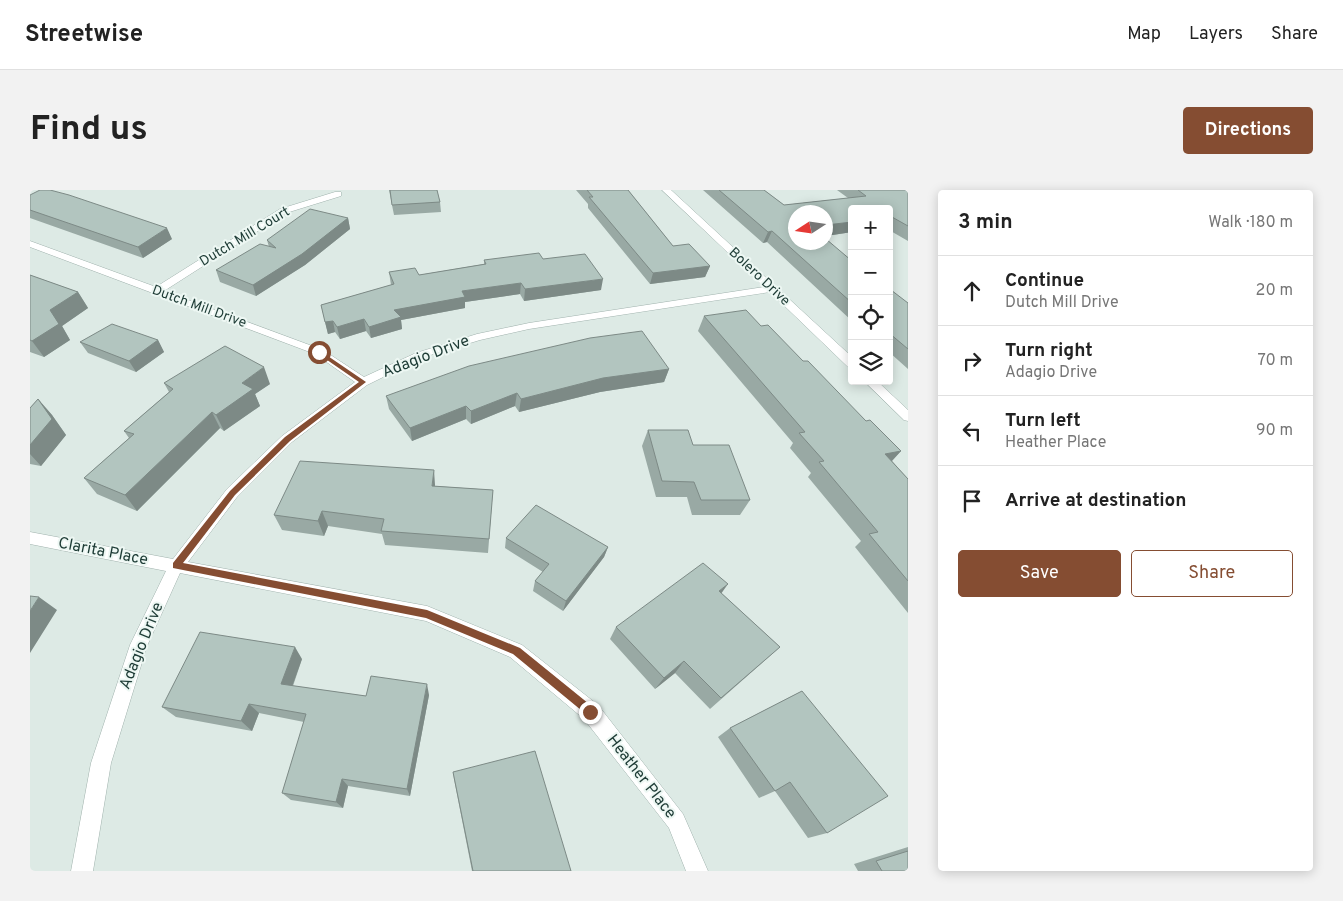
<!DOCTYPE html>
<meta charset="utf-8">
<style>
:root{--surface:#fff;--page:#f2f2f2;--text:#222;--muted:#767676;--line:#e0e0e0;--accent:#854d32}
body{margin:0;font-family:Overpass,sans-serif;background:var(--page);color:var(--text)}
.controls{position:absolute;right:15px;top:15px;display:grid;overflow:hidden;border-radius:5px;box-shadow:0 2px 12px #0003}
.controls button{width:45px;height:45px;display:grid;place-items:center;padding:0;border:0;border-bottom:1px solid var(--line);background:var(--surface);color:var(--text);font:25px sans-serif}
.compass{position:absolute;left:758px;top:15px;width:45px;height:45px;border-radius:50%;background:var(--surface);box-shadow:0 2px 12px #0003;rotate:258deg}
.stop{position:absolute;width:15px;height:15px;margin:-11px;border:4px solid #854d32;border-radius:50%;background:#fff}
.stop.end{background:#854d32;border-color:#fff;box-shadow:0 1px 5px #0008}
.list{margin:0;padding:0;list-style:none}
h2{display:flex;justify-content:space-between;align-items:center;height:65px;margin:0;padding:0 20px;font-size:21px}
h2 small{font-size:16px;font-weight:400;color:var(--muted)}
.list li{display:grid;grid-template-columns:32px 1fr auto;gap:15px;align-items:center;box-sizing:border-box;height:70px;padding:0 20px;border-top:1px solid var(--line)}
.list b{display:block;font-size:19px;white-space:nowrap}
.list p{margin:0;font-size:16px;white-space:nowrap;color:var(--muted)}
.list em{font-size:16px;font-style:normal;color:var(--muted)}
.actions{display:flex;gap:10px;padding:15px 20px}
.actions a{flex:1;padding:11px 0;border:1px solid var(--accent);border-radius:5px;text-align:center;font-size:18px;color:var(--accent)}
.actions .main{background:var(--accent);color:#fff}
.icon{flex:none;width:28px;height:28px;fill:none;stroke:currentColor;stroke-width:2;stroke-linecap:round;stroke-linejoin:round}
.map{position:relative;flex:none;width:878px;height:681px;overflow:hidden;border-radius:5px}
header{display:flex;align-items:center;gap:30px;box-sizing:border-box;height:70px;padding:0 25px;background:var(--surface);border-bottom:1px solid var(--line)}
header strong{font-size:24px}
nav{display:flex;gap:28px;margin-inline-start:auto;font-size:18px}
.intro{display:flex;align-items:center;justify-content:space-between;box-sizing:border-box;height:120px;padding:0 30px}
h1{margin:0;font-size:35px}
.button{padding:12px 22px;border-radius:5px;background:var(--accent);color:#fff;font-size:18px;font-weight:700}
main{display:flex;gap:30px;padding:0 30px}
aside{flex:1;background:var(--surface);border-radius:5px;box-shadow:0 2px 12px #0003}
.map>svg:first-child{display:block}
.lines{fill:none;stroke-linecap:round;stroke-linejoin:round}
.street-casing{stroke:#a0b2ad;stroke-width:1}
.street{fill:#fff;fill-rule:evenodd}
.wall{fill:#99a9a4}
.shaded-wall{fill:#7d8a86}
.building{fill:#b2c5bf;stroke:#7d8a86}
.route{fill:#854d32}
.labels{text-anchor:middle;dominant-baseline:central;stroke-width:4;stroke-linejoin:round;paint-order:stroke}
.far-street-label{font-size:14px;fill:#1d3b35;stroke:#edf7f3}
.street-label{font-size:16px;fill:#1d3b35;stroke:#edf7f3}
</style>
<header>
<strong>Streetwise</strong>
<nav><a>Map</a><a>Layers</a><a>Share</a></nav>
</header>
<div class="intro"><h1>Find us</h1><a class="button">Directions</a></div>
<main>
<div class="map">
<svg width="878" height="681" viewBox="0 0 878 681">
<rect width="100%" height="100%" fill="#ddeae5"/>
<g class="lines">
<defs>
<path id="street" d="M632,0H641L822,167V178L818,177L740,102L499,139L450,150L394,167L337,195L262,252L207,307L158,372L397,416L492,455L568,515L653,624L678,681H656L639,638L554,529L480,467L396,431L150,383L117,456L81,573L63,681H41L61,573L100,455L136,381L0,354V342L143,369L197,299L252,246L325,192L285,164L0,57V51L126,97L250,19L305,2H311V6L256,23L134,101L293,160L334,187L386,163L447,144L499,133L734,97Z
M834,191H847L878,220V231L874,230Z"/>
</defs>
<use href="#street" class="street-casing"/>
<use href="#street" class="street"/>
</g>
<path class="wall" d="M359,0H407L410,12L411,22L364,25Z
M546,0H598L643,56L680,76L675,87L620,94L558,18V14Z
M673,0H734L754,15L818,8L807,0H878V51L859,40V19L822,42L796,46V22L766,52L822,71V131L737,52L733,53Z
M0,5L142,49L113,68L0,28Z
M318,28L320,39L275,75L226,106L190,92L186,80L239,57L237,50Z
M513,69L571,100L494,111L490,104L435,112V118L371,130L372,139L341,148L336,141L310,149L305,142L298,144L291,115L361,95L359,82L389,85L454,74V70Z
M0,85L48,102L58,118L32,136L40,150L14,167L0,162Z
M859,100L878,113V179L859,162Z
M674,126L731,136L773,171L836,231L871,261L862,271L878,289V423L825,357L831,351L778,287L781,283L760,258L763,253L668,141Z
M128,150L134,162L106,182L58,163L50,152Z
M639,179L634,192L570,202L489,222L485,216L441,234L436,229L382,251L359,219L356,206Z
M134,193L240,194L225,204L230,216L194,241L190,238L107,321L67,304L54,288L99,248L94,241L139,202Z
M8,209L22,225L36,245L11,276L0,274V218Z
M618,240L663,255L720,310L710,325H662L657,307H626L612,256Z
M405,296L463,300L458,363L355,355L352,344L298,336L294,346L252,340L244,325Z
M476,348L578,357L574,367L533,421L503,401L505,391L513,382L475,358Z
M691,403L750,457L680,519L645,483L625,499L580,449L586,437Z
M272,469L263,496L336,506L399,505L380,606L318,596L313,618L261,610L252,603L274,532L229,523L222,541L146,527L132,517Z
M772,501L797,643L778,648L745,601L729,608L688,547L700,538Z
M423,582L541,681H442L424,589Z
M878,657V681H828L824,674Z"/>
<path class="shaded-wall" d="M318,28L320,39L275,75L226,106L223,95Z
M822,32V42L796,46V35Z
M137,38L142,49L113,68L108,57Z
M742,41L737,52L733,53L738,42Z
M680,76L675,87L620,94L623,83Z
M573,89L571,100L494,111L495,99Z
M491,93L490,104L435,112V118L371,130L372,139L341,148L339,137L364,120L432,101Z
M48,102L58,118L32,136L40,150L14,167L2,151L20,120Z
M334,129L336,141L310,149L307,137Z
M303,131L305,142L298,144L295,132Z
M128,150L134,162L106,182L99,171Z
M234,177L240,194L225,204L230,216L194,241L186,225L212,193Z
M639,179L634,192L570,202L489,222L491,209L573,188Z
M487,203L485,216L441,234V221Z
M8,209L22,225L36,245L11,276L0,264V255Z
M436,216V229L382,251L380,238Z
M182,222L190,238L107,321L95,305Z
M871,261L858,275L855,264Z
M404,280L405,295L403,311L402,296Z
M292,321L298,336L294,346L288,331Z
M578,357L574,367L533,421L536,411Z
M698,394L688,408L689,401Z
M9,407L27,420L0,463V421Z
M265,457L272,469L259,505L251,494Z
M654,471L645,483L625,499L634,488Z
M397,494L399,505L380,606L377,599Z
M219,514L229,523L222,541L211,531Z
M312,589L318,596L313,618L306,612Z"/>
<path class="building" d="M10,0H20L39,5L137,38L108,57L0,20V5Z
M360,0H407L410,12L362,15Z
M557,0H598L643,56L659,54L680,76L623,83L559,7H563Z
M689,0H734L754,15L836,6L828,0H878V36L862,27H859V19H822V32L796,35V22H766V52H796V49L822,71V113L742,41L738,42Z
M280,19L318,28L272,64L223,95L186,80L230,54L246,58L237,50Z
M509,63L513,69L555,64L573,89L495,99L491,93L432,101L435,107L364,120L371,127L339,137L334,129L307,137L303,131L295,132L291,115L364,94L359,82L385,78L389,85L456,74L454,70Z
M0,85L48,102L20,120L29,134L2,151L0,150Z
M859,100H861L878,113V159L859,143Z
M716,120L731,136L738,135L773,171H778L836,231L840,230L871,261L855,264L878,289V391L839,344L848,342L789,272L794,271L769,243L775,242L674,126Z
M82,134L128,150L99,171L50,152Z
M612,141L639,179L573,188L491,209L487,203L441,221L436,216L380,238L356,206L439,176L560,148Z
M195,156L234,177L212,193L223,199L186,225L182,222L95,305L54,288L104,244L94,241L143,199L134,193Z
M8,209L22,229L0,255V218Z
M618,240H658L663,255H699L720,310H671L664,292L632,291Z
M270,271L404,280L402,296L463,300L459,349L351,341L354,329L292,321L288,331L244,325Z
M506,315L578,357L536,411L505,391L519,374L476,348Z
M673,373L698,394L689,401L750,457L691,508L654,471L634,488L586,437Z
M0,406L9,407L0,421Z
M170,442L265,457L251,494L336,506L341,486L397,494L377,599L312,589L306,612L252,603L276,524L219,514L211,531L132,517Z
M772,501L858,606L797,643L760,592L745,601L700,538Z
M505,561L541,681H443L423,582Z
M878,661V681H852L846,671Z"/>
<path class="route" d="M289,160L336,192L260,251L205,305L153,373L397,420L490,458L564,518V525H557L483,464L396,428L143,378V373L200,301L255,247L329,192L287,163Z"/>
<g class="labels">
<g class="far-street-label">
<text transform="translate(215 47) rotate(-31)">Dutch Mill Court</text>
<text transform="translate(729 87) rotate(43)">Bolero Drive</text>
<text transform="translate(169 117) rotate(20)">Dutch Mill Drive</text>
</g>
<g class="street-label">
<text transform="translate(396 167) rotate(-21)">Adagio Drive</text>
<text transform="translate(73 362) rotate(11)">Clarita Place</text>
<text transform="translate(112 456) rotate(-68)">Adagio Drive</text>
<text transform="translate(611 587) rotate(52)">Heather Place</text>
</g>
</g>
</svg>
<div class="controls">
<button>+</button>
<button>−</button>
<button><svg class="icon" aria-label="locate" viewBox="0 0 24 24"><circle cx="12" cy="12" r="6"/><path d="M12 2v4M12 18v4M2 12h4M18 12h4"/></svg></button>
<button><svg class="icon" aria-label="layers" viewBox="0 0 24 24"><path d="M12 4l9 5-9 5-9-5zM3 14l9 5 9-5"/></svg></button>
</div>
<svg class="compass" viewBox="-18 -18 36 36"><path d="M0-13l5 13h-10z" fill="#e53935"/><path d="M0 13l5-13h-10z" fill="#767676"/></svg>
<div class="stop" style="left:289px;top:162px"></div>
<div class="stop end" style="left:560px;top:522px"></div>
</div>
<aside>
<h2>3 min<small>Walk · 180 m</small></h2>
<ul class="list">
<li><svg class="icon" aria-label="ahead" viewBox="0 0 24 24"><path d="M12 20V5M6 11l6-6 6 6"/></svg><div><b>Continue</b><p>Dutch Mill Drive</p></div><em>20 m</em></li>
<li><svg class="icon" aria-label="right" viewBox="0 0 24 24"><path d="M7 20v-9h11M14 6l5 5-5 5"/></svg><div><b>Turn right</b><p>Adagio Drive</p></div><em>70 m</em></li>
<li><svg class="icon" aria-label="left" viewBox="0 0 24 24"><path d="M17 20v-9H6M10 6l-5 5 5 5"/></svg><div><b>Turn left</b><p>Heather Place</p></div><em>90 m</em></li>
<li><svg class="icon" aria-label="arrive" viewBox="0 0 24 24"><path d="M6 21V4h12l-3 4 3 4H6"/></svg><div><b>Arrive at destination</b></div></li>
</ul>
<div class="actions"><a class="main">Save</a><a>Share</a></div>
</aside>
</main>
